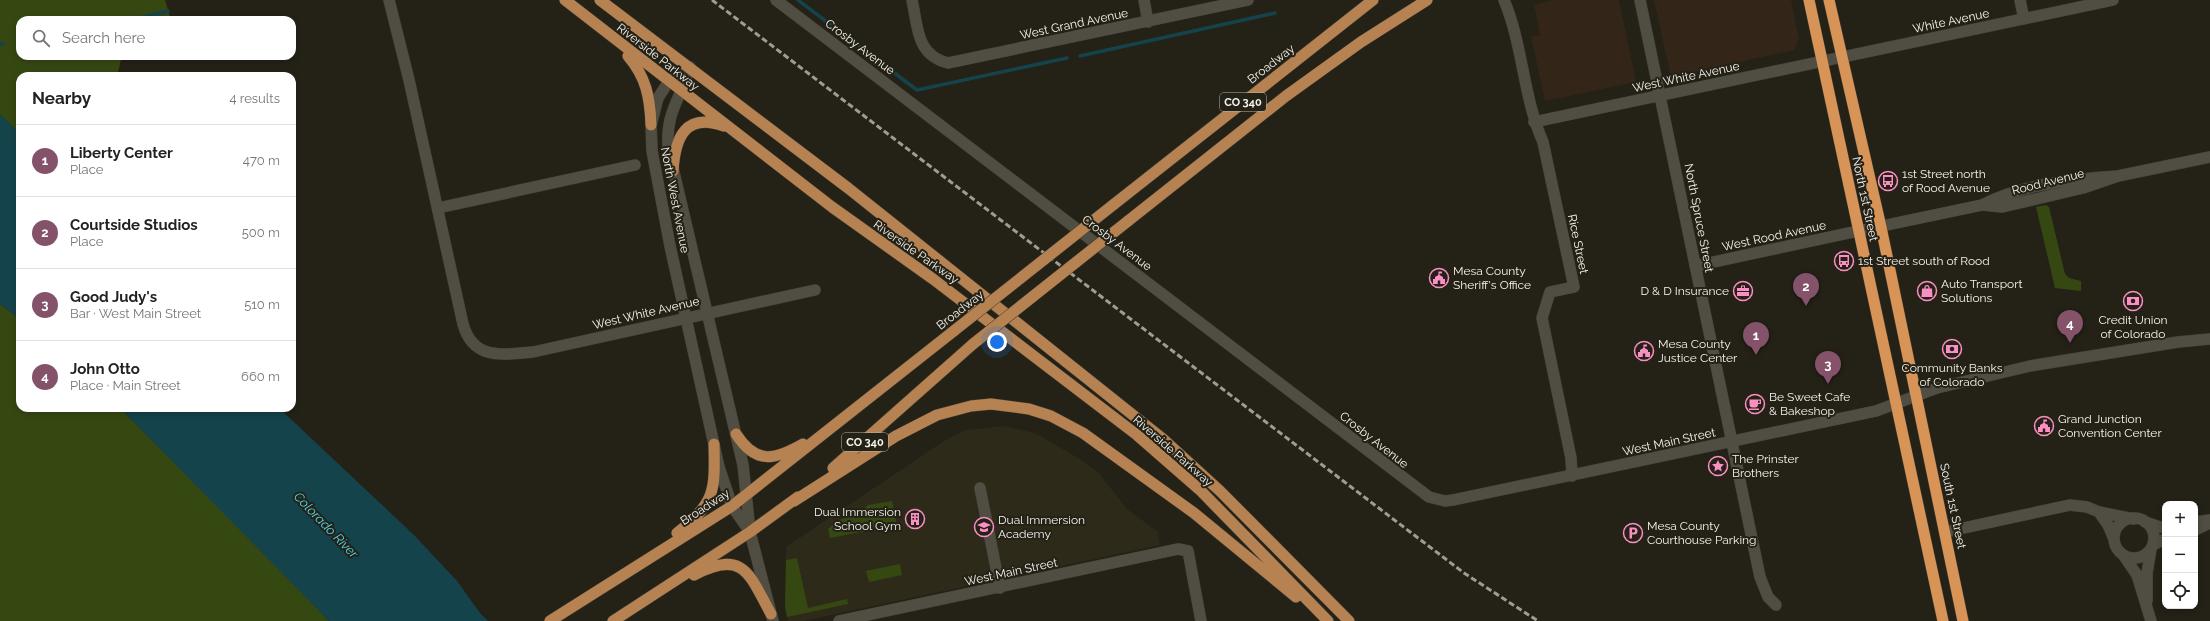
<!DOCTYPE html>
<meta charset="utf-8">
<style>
:root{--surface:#fff;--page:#f6f6f6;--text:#222;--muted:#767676;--line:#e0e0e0;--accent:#84536a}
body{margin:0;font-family:Raleway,sans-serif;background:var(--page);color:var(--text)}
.controls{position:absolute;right:12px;bottom:12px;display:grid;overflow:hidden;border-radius:8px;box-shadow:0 2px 6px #0003}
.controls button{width:36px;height:36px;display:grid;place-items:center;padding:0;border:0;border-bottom:1px solid var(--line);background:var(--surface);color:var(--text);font:20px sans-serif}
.you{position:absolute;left:997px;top:342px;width:14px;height:14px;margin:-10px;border:3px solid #fff;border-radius:50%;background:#1a73e8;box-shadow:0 0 0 6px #1a73e833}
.badge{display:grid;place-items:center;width:26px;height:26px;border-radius:50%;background:var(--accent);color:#fff;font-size:13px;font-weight:700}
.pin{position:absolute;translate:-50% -33px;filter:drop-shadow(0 1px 2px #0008)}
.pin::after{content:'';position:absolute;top:21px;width:14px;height:12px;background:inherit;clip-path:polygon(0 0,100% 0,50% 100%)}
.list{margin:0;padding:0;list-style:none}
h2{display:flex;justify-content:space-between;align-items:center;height:52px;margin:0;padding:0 16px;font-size:17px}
h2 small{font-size:13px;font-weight:400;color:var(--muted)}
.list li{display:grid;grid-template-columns:26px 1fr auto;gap:12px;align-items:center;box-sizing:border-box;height:72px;padding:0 16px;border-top:1px solid var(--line)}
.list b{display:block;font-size:15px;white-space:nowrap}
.list p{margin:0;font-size:13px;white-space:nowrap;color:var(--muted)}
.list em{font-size:13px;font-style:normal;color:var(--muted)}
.icon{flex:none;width:22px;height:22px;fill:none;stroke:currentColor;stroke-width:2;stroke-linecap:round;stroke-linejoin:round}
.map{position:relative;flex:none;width:2210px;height:621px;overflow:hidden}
.search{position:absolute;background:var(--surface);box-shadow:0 2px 6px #0003;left:16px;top:16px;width:280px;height:44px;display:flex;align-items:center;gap:10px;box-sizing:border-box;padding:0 14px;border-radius:12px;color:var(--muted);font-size:15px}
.panel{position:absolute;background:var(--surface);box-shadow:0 2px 6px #0003;left:16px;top:72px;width:280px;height:340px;border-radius:12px}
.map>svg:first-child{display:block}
.commercial{fill:#332618}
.built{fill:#2e2a19}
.green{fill:#364812}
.water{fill:#14434c}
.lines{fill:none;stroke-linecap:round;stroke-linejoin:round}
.stream{stroke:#14434c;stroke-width:3.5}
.minor-casing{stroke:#403e36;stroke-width:12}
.tertiary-casing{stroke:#403e36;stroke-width:12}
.primary-casing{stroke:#403e36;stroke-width:12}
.trunk-casing{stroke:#403e36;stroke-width:12}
.minor{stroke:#504d42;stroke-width:11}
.tertiary{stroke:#504d42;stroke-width:11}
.primary{stroke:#b68251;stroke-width:11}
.trunk{stroke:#d89456;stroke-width:11}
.rail{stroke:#9e9c94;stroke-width:3;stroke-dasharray:6 3;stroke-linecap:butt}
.primary-bridge-casing{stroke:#403e36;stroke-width:12;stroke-linecap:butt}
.primary-bridge{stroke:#b68251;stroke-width:11}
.labels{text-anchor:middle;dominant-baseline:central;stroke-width:4;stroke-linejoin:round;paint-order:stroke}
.shield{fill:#242117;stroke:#b6b4ac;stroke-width:1}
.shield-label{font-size:11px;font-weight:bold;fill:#f4f3ec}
.street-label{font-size:12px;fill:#f4f3ec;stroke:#242117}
.poi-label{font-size:12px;fill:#f4f3ec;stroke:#242117;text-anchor:start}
.water-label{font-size:13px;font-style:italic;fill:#54d6ed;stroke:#242117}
</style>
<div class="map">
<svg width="2210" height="621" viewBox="0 0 2210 621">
<rect width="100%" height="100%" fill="#242117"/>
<path class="commercial" d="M1552,0H1619L1636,82L1545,101L1531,37L1540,35L1534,5Z
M1654,0H1791L1799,39L1794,50L1676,76L1670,73Z"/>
<path class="built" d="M1003,426L1035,433L1080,459L1098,472L1127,509L1158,532L1160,545L803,621H788L785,607L786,547L947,439L966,430Z"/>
<path class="green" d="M0,0H165L171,20H20V56H122L117,76H20V134L0,114Z
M2046,205L2049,207L2065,274L2069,278L2081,281V291L2055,288L2036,207Z
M0,304L20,319V408H120L269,557L329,621H0Z
M892,501L897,525L830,538L828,529L839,520L858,513L868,505Z
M797,558L808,608L847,599L848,604L787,617L785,607L786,560Z
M900,564L902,575L869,582L866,571Z"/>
<path class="water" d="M0,114L20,134V319L0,304Z
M120,408H279L414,535L457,581L480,613L488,621H329Z"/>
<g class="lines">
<path class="stream" d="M798,0L917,90L1067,58
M131,20L168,11
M18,41L20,42
M0,44H3
M1080,56L1275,13"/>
<defs>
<path id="minor" d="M389,0L409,80L463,324C473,360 501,355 533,352L815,290
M912,0C918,27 916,55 948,63L1248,0
M1144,0L1148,22
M1504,0C1523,45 1523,97 1543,142L1574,287L1550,292L1542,318L1571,458L1572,476
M1640,0L1760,577L1768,597L1776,605
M2020,0L2024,19
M1534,122L2113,0
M438,208L635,165
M1695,266L1858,231
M980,488L1000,588
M2099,512L2108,525L2114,539
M2114 538a20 20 0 1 1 40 0a20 20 0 1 1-40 0Z
M2145,522L2160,527H2165
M2195,522L2210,520
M2195,530L2210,523
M750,532L773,621
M1945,532L2070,505L2087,507L2099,512L2134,519
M2153,545L2165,539
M2124,556L2137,575L2151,621
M2147,601V573L2151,549
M839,621L1178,549L1188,551L1201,621"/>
<path id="tertiary" d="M776,0L1429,497L1445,501L1453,500L1876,411L1937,388L2030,366L2178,342L2210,339
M690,67L676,74L669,81L658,98L651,125L652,151L670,246L719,467L732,506L750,532
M690,67C681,99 666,110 668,147L743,465L750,531
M1983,205L2002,207L2083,188L2118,176L2210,157
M1858,231L1982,205C2023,184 2073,179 2118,176"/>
<path id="primary" d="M565,0L832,207L933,279L1137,435L1200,490L1328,621
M600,0L848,188L1163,439L1220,491L1349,621
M628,56C646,77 650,97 651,125
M673,171C675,138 685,112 724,126
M1113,205L1373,0
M1128,221L1286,96L1361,42L1427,0
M736,434C756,465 775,460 803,444
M833,468L973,344
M794,501L896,436L937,415L971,406L991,404L1029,409L1051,416L1083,433L1194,513L1296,597
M677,533C716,503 715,490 714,444
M694,575C744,549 749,574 771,614
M550,621L732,506L955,330
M613,621L750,532L798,497"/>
<path id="trunk" d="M1809,0L1943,621
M1829,0L1881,227L1963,621"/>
</defs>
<use href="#minor" class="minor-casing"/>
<use href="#tertiary" class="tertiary-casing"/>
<use href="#primary" class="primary-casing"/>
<use href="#trunk" class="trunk-casing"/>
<use href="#minor" class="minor"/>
<use href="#tertiary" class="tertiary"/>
<use href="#primary" class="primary"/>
<use href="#trunk" class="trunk"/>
<path class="rail" d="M712,0L1464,573L1538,621"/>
<defs>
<path id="primary-bridge" d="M955,330L1113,205
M973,344L1128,221"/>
</defs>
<use href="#primary-bridge" class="primary-bridge-casing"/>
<use href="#primary-bridge" class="primary-bridge"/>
</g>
<defs>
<symbol id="bus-ring" viewBox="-11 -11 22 22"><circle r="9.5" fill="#242117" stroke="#fb8fc3" stroke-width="1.5"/><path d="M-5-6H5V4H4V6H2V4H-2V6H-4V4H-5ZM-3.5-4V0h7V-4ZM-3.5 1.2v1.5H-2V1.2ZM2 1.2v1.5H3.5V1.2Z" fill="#fb8fc3"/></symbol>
<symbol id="civic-ring" viewBox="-11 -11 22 22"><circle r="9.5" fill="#242117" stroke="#fb8fc3" stroke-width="1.5"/><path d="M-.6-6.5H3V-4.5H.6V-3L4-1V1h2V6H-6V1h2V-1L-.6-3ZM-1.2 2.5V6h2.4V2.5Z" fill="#fb8fc3"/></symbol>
<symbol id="office-ring" viewBox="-11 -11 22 22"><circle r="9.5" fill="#242117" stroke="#fb8fc3" stroke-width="1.5"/><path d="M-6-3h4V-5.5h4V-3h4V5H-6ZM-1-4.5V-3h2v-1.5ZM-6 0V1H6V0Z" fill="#fb8fc3"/></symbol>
<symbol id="shop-ring" viewBox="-11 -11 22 22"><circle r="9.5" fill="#242117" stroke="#fb8fc3" stroke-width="1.5"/><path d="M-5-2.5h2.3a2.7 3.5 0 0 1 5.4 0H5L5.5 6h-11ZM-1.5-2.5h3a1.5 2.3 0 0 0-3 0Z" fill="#fb8fc3"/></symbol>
<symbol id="bank-ring" viewBox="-11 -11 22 22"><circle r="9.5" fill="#242117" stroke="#fb8fc3" stroke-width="1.5"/><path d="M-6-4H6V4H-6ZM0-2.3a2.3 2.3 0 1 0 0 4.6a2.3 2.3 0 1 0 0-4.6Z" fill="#fb8fc3"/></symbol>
<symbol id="cafe-ring" viewBox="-11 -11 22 22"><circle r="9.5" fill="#242117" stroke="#fb8fc3" stroke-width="1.5"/><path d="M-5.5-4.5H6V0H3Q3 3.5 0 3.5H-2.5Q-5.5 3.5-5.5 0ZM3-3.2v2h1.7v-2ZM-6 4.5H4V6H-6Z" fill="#fb8fc3"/></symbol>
<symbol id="sight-ring" viewBox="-11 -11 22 22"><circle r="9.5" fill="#242117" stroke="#fb8fc3" stroke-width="1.5"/><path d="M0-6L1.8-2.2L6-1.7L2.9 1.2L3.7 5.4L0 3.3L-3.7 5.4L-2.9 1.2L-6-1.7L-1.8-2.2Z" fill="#fb8fc3"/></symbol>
<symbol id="building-ring" viewBox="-11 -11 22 22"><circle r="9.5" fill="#242117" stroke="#fb8fc3" stroke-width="1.5"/><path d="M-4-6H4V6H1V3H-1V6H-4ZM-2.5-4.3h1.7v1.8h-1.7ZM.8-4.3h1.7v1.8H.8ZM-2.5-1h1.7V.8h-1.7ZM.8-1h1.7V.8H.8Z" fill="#fb8fc3"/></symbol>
<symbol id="school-ring" viewBox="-11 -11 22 22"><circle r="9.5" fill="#242117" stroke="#fb8fc3" stroke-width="1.5"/><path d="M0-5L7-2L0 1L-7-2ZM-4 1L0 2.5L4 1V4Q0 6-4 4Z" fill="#fb8fc3"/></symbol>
<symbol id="parking-ring" viewBox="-11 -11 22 22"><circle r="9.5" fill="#242117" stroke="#fb8fc3" stroke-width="1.5"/><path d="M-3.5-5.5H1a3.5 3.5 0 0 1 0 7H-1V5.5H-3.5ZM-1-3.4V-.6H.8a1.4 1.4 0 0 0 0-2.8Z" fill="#fb8fc3"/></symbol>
</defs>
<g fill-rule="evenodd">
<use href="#bus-ring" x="1877" y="170" width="22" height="22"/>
<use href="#bus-ring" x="1833" y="250" width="22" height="22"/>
<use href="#civic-ring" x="1428" y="267" width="22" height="22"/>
<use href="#office-ring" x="1732" y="280" width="22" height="22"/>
<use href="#shop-ring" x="1916" y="280" width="22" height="22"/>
<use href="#bank-ring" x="2122" y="290" width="22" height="22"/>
<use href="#bank-ring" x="1941" y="338" width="22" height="22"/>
<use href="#civic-ring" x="1633" y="340" width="22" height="22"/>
<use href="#cafe-ring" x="1744" y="393" width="22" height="22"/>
<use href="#civic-ring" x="2033" y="415" width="22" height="22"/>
<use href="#sight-ring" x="1707" y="455" width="22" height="22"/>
<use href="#building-ring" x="904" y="508" width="22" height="22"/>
<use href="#school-ring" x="973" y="516" width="22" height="22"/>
<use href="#parking-ring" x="1622" y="522" width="22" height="22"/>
</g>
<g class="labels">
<g class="shield">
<rect x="1220" y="93" width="46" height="18" rx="3"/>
<rect x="842" y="433" width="46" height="18" rx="3"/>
</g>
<g class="shield-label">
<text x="1243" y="102">CO 340</text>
<text x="865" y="442">CO 340</text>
</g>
<g class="street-label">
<text transform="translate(1951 21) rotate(-12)">White Avenue</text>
<text transform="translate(1074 24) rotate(-12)">West Grand Avenue</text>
<text transform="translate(860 47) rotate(37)">Crosby Avenue</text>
<text transform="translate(658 57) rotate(38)">Riverside Parkway</text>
<text transform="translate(1271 64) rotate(-38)">Broadway</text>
<text transform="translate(1686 77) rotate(-12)">West White Avenue</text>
<text transform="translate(2048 182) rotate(-14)">Rood Avenue</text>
<text transform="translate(1865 199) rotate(78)">North 1st Street</text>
<text transform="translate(675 200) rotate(79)">North West Avenue</text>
<text transform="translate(1699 218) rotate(79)">North Spruce Street</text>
<text transform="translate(1774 236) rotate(-12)">West Rood Avenue</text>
<text transform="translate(1117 243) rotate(37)">Crosby Avenue</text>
<text transform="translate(1578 244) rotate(78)">Rice Street</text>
<text transform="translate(916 252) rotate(35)">Riverside Parkway</text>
<text transform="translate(960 310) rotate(-38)">Broadway</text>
<text transform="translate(646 313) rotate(-13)">West White Avenue</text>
<text transform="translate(1374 440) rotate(38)">Crosby Avenue</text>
<text transform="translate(1669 442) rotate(-12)">West Main Street</text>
<text transform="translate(1173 451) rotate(41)">Riverside Parkway</text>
<text transform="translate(1953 506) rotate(78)">South 1st Street</text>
<text transform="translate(705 507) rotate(-33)">Broadway</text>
<text transform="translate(1011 572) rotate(-12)">West Main Street</text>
</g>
<g class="poi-label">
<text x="1902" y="174">1st Street north<tspan x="1902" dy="14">of Rood Avenue</tspan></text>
<text x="1858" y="261">1st Street south of Rood</text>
<text x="1453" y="271">Mesa County<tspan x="1453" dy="14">Sheriff's Office</tspan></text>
<text x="1941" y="284">Auto Transport<tspan x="1941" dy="14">Solutions</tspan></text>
<text x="1729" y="291" text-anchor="end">D &amp; D Insurance</text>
<text x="2133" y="320" text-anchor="middle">Credit Union<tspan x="2133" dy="14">of Colorado</tspan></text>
<text x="1658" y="344">Mesa County<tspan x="1658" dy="14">Justice Center</tspan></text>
<text x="1952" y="368" text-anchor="middle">Community Banks<tspan x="1952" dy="14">of Colorado</tspan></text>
<text x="1769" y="397">Be Sweet Cafe<tspan x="1769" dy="14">&amp; Bakeshop</tspan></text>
<text x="2058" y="419">Grand Junction<tspan x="2058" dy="14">Convention Center</tspan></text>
<text x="1732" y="459">The Prinster<tspan x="1732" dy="14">Brothers</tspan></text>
<text x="901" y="512" text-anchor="end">Dual Immersion<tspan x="901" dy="14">School Gym</tspan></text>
<text x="998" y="520">Dual Immersion<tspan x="998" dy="14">Academy</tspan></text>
<text x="1647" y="526">Mesa County<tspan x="1647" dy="14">Courthouse Parking</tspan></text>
</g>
<g class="water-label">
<text transform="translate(326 525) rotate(46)">Colorado River</text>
</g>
</g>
</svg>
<div class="controls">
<button>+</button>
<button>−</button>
<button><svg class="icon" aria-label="locate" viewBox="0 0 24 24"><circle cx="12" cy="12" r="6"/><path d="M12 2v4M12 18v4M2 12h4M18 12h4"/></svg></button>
</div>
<div class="you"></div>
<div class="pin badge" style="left:1756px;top:355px">1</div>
<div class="pin badge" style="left:1806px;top:306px">2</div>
<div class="pin badge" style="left:1828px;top:384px">3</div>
<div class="pin badge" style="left:2070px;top:343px">4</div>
<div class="search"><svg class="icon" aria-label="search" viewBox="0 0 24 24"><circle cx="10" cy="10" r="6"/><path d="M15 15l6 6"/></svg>Search here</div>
<section class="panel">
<h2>Nearby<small>4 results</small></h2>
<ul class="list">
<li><span class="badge">1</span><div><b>Liberty Center</b><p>Place</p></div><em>470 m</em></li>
<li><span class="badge">2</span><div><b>Courtside Studios</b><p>Place</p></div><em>500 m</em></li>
<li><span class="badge">3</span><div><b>Good Judy's</b><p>Bar · West Main Street</p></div><em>510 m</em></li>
<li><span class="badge">4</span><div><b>John Otto</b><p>Place · Main Street</p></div><em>660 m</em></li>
</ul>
</section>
</div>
